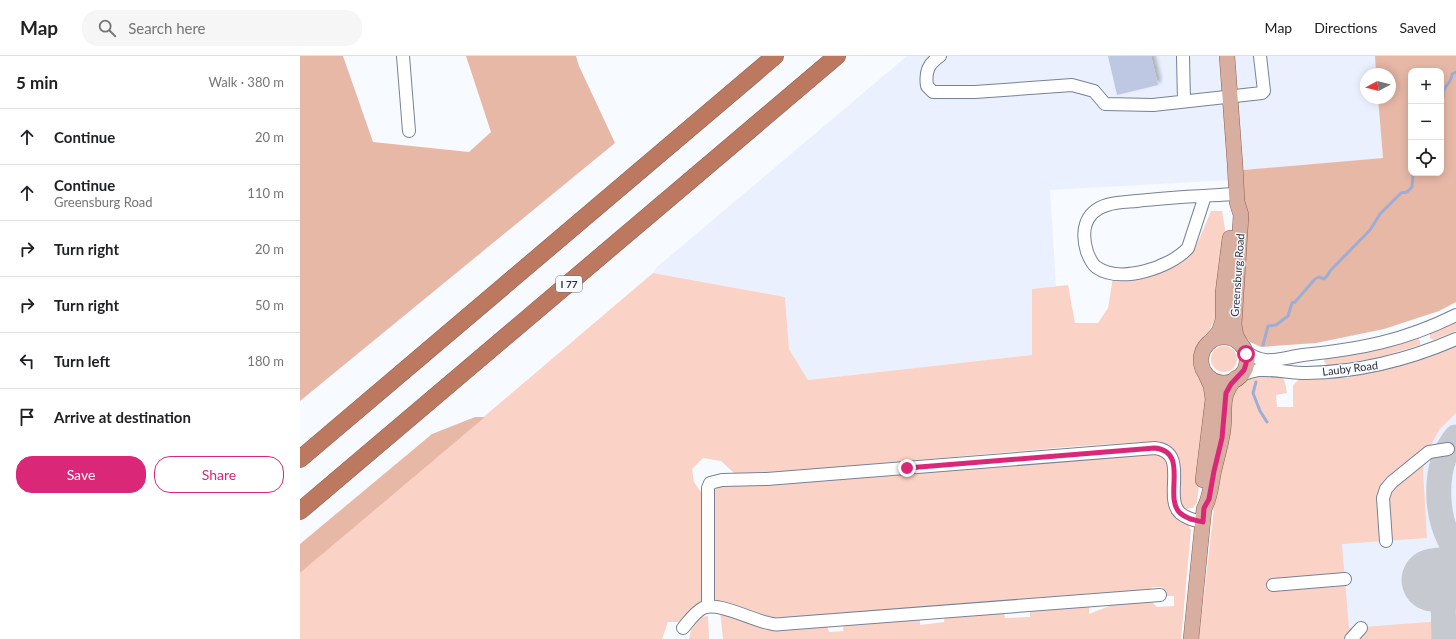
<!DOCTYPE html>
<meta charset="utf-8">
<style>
:root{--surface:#fff;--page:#f6f6f6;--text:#202124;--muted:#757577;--line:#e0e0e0;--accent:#db2777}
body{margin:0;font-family:Lato,sans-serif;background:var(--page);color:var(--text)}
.controls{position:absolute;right:12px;top:12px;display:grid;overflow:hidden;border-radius:8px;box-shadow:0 2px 10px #0003}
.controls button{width:36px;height:36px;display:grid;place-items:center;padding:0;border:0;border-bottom:1px solid var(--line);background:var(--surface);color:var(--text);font:20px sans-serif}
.compass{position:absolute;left:1060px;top:12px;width:36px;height:36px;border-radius:50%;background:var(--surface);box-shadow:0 2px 10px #0003;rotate:263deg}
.stop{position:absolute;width:12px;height:12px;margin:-9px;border:3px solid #db2777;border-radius:50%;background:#fff}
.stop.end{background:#db2777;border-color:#fff;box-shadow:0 1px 4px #0008}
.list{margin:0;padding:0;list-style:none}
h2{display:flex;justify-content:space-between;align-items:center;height:52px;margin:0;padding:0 16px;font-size:17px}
h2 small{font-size:13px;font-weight:400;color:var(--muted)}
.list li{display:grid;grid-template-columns:26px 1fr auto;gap:12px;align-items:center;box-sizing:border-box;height:56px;padding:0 16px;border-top:1px solid var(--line)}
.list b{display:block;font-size:15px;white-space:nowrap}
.list p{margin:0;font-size:13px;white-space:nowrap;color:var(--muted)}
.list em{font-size:13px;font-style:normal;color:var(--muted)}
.actions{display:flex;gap:8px;padding:12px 16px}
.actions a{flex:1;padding:9px 0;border:1px solid var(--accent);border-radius:16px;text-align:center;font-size:14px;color:var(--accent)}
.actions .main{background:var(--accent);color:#fff}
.icon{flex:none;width:22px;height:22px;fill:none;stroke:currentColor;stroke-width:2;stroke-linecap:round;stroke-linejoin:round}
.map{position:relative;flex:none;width:1156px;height:583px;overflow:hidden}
header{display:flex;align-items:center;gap:24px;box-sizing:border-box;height:56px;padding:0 20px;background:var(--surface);border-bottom:1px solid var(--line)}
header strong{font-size:19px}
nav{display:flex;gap:22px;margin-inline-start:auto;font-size:14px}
.search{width:280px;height:36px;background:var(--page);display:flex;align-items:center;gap:10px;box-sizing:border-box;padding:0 14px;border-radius:16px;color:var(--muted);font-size:15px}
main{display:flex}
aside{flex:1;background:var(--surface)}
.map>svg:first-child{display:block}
.built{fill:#ebf0fe}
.green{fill:#fbd3c6}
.forest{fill:#e8b8a7;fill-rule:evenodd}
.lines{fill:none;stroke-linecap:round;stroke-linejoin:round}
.stream{stroke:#9eadd5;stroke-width:3}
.taxiway{stroke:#c6cad0;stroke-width:25}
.runway{stroke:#c6cad0;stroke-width:63}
.building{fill:#bec8e2;filter:url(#shadow)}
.minor-casing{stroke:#768098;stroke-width:14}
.major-casing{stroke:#8b5f53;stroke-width:16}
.highway-casing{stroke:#8b5f53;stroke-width:18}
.minor{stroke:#fff;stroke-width:12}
.major{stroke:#d7aea0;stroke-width:15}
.highway{stroke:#bd7860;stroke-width:17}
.route{stroke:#db2777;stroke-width:5}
.labels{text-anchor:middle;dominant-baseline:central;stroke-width:3;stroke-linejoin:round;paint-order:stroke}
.shield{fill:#f7faff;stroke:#6a6d76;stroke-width:1}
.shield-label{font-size:10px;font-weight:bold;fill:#2d313b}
.street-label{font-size:11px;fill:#2d313b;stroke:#f7faff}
</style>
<header>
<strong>Map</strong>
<div class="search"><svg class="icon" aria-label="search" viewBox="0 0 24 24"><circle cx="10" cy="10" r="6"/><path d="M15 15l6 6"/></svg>Search here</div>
<nav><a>Map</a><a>Directions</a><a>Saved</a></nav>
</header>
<main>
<aside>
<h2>5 min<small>Walk · 380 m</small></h2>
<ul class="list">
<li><svg class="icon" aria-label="ahead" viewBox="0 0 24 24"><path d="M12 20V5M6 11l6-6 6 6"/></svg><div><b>Continue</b></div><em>20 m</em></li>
<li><svg class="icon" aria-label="ahead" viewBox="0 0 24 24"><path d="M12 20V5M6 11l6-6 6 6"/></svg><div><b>Continue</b><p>Greensburg Road</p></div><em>110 m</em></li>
<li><svg class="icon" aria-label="right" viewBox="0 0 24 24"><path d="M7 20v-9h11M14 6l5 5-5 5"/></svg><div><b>Turn right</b></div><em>20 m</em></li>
<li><svg class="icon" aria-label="right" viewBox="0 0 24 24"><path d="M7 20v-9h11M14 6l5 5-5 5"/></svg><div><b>Turn right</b></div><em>50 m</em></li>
<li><svg class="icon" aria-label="left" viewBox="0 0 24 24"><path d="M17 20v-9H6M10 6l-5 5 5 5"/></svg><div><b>Turn left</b></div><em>180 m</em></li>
<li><svg class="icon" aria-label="arrive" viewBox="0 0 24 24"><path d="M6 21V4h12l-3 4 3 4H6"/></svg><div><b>Arrive at destination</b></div></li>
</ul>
<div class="actions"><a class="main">Save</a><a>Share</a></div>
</aside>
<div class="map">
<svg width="1156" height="583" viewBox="0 0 1156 583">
<defs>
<filter id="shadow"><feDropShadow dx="3.5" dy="-3.5" stdDeviation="2" flood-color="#0004"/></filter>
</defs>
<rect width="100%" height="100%" fill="#f7faff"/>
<path class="built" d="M607,0H921L931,124L750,134L756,230L732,234V299L508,324L489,293L485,241L353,217L356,212Z
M934,0H1075L1076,18H1066V42H1078L1083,102L943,114Z
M1156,302V583H907L977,352L994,351Z"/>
<path class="green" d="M911,155H922L926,179L917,258L908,277L897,288L894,310L904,329L908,348L897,446L893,452L885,453L881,451L878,408L871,391L859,385L767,391L449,419L435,418L421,405L403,402L392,413L394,426L401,436L405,543L379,566H368L362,583H0V517L353,217L485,241L489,293L508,324L732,299V233L768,229L775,267H798L808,252L813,221L835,223L858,217L880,206L895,193Z
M1156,264V275L1133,284L1130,282V276Z
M1118,281L1120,285V289L1077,302L1030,309H1027L1024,306L1025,302Z
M1156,290V357L1139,374L1125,400L1123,415L1127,482L1042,488L1049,572L1156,564V583H899L915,443L912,439L935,329C946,323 975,308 984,324C986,328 986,333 987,337L976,339L977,351H993V329L1003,320L1045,322L1108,308Z
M911 303a13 13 0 1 1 26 0a13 13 0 1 1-26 0Z
M857,397L866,402L870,413L872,454L880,465L887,467L891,474L881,583H423L420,555L457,568L527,569L529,576L543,575L544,567L620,561V569L644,566L645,559L704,555L705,562L730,561V553L789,548V558L812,549L850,544L857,551L874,550V540H864L862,531H852L850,537L483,565L412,547L413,434L427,428Z
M408,560L409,583H389L391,574L401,561Z"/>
<path class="forest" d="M0,0H43L73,86L169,96L191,76L166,0H276L279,10L315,87L0,345Z
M1075,0H1156V246L1139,255L1084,273L1016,287L961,291L950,286L944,280L940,264L943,114L1083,102L1078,42H1090V18H1076ZM1111,15H1141V117H1111Z
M175,361H185L0,517V488L132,378Z"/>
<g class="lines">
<path class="stream" d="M1141,48C1144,43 1142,39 1144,34C1146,28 1152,26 1152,18L1156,16
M963,289L968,270L976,269L988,260L992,247L995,246L1015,223L1019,221L1024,223L1027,220L1030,215L1070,174L1080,158L1101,137L1107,136L1112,131L1113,119L1121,117
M956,326L953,337L960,355L967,366"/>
<path class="taxiway" d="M1156,381C1132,410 1134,465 1156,494
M1144,583L1143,543L1147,535L1156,526"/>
<path class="runway" d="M1133,524L1156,521"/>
</g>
<path class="building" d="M808,0H851L858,29L817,39Z"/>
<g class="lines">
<defs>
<path id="minor" d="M103,0L109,75
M640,0C628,8 625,16 627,30L633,36H675L772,29L794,35L805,48L853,49L962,37L964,35L960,0
M883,0L884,45
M905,140L888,192C870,212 820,228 796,211C792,208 789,201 787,196C781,176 784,156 807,149C816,146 827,146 837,145C870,141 903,140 936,138
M945,295C965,311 980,302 1003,299C1060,293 1104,285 1156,259
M941,319C946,317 952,315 958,314C974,313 991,317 1007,317C1060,316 1108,304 1156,283
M1086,485L1083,442L1086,433L1092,426L1129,396L1148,393
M973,529L1045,523
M408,551V432L410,427L422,424L467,423L855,392C890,396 863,441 880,457C887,463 894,464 903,466
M383,572C389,565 395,556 403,552C419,545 455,566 473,568C476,569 479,568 482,568L860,539
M1051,583L1061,572"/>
<path id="major" d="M927,0L935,108L937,146L941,159L934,269L936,280L942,290
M901 304a23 23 0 1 1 46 0a23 23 0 1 1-46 0Z
M912,284L919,276L923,264V237L930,182
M903,424L913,343L911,330L906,319
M891,583L904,453C911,440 911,427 914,414C917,401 921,388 923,374C926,352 919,341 936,322"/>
<path id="highway" d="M0,403L475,0
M0,455L537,0"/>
</defs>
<use href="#minor" class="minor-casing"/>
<use href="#major" class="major-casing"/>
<use href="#highway" class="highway-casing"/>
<use href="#minor" class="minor"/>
<use href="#major" class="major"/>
<use href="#highway" class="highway"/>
</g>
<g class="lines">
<path class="route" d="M607,412L855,392C890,396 863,441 880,457C887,463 894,464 903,466L904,452L909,443L914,415L922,382L926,337L931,328L944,314L946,308V298"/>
</g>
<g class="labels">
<rect class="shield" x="256" y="220" width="26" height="16" rx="3"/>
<g class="shield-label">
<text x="269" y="228">I 77</text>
</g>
<g class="street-label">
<text transform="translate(937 219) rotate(-86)">Greensburg Road</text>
<text transform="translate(1050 312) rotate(-7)">Lauby Road</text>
</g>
</g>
</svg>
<div class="controls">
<button>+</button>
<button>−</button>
<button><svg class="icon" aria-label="locate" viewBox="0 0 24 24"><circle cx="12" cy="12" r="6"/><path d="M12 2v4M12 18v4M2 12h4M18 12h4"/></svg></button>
</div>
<svg class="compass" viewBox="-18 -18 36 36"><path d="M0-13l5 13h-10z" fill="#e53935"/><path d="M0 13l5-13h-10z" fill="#757577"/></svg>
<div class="stop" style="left:946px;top:298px"></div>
<div class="stop end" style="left:607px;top:412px"></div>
</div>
</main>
